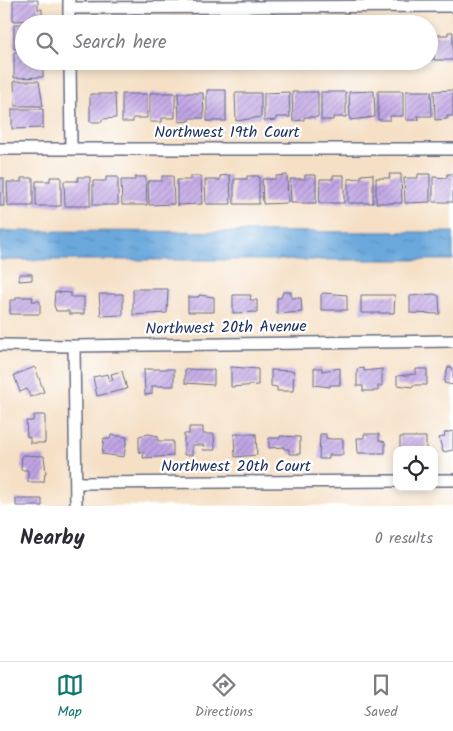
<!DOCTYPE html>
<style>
:root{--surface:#fff;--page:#f2f2f3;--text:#2b2b33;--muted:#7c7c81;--line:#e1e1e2;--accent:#0f766e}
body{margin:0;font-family:Kalam,sans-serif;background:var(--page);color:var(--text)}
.controls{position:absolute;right:15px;bottom:15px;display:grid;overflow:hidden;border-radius:10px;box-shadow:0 2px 8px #0003}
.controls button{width:45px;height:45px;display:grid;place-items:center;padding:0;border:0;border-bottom:1px solid var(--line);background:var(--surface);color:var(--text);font:25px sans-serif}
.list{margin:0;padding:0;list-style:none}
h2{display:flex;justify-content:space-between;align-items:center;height:65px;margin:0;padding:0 20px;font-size:21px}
h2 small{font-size:16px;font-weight:400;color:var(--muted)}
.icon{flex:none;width:28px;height:28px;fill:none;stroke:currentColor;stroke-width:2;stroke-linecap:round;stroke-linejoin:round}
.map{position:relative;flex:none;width:453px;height:506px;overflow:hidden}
.search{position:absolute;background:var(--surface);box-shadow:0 2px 8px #0003;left:15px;right:15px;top:15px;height:55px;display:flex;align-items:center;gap:12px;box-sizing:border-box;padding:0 18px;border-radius:28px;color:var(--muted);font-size:19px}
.sheet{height:155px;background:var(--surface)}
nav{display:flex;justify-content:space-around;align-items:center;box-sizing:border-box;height:70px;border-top:1px solid var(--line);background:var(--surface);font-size:14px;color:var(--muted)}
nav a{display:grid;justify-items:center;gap:2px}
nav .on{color:var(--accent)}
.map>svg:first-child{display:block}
.water{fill:url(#water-ripples);stroke:#436c9d}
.building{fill:url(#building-hatch)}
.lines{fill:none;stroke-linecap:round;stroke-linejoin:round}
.minor-casing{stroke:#676d82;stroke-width:14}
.minor{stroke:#fff;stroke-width:11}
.labels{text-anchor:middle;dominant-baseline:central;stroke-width:4.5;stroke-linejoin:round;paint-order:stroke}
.street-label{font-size:16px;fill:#1b2f5e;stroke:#fff}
</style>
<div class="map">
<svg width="453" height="506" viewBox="0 0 453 506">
<defs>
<pattern id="water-ripples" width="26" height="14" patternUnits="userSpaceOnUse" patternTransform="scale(1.25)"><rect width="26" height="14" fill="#6ba8dc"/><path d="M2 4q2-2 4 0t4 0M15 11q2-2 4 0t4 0" fill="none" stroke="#5789b6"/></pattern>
<pattern id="building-hatch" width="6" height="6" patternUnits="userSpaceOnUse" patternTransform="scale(1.25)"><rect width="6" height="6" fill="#c1a5e5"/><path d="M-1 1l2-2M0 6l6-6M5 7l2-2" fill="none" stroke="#9c87bd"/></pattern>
</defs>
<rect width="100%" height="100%" fill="#fff"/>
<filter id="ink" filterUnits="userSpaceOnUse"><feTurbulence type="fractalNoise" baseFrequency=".02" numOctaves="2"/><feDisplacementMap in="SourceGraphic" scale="10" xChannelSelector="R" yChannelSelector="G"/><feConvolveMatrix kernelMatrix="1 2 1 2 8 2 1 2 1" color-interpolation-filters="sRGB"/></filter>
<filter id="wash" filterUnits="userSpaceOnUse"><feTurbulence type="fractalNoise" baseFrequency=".0096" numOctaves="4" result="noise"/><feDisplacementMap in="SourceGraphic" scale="20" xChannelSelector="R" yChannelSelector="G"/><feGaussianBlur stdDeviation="1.12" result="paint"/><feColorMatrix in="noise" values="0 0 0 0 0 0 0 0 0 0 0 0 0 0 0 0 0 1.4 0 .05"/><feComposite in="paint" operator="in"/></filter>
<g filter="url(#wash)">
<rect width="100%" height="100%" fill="#f5e0c6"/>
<path class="water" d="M0,231L453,232V260H0Z"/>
<g id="blocks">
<path class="building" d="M13,0H38V9H42V20L13,21Z
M14,24H24V49H14Z
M429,32H431L432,60H429Z
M448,32H453V60H434V35H448Z
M14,52H24V61H39V66H43V77L14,78Z
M264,61H279V68H264Z
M14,81H39L43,106H15Z
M207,90H226V121H207Z
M453,90V116H447V119L435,120L434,91Z
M374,91L375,117L350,120L349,92Z
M378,91H403V116H390V120H378Z
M406,91H431L432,116H418L419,120H406Z
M289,92L290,117H276V120L264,121V93Z
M292,92H318V117H304V120L293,121Z
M321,92H346V117H333V120H321Z
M150,93H175V118H162V122H150Z
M178,93H203L204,118H190V121L179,122Z
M235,93H261V117L236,121Z
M90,94H115L116,118L102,119V122H90Z
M122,94H147V118H133V122H122Z
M12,109H43V128L12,129Z
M373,174V203H348V179L361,178V175Z
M389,174H401L402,203H376V178H390Z
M418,174H430V202L405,203L404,178H418Z
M447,174H453V202H433V177L447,178Z
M230,175L231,204H206L205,180H220V176Z
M287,175L288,203L263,204L262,179H276V176Z
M305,175H316V203H291L290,179H305Z
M333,175H344V203H319L320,179H333Z
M162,176H173L174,204L149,205L148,181H162Z
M190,176H201L202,204L177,205V180H190Z
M247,176H259V204H234V179H247Z
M50,177H61V206H36V181H50Z
M78,177H90V206H65L64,181H78Z
M106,177H118V205H93V181H106Z
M135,177H146L147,205H122L121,180H135Z
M0,178H4V206H0Z
M21,178H33V206H8L7,182H21Z
M19,274H32V280L19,281Z
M133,289H168L167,313L133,315Z
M55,292L71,293V297H84V314H69V311H56L54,305Z
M283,292H291V298H301L302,312L277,314V298H281Z
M323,293L347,295V310H321V295Z
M99,294H123V315L101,316Z
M434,294L439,296L440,314L410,313V296Z
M199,295L214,297V312H188V297H199Z
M233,295H251L250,300H257V312L233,313Z
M361,295H395L394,313H361Z
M16,297H33L32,301H40V314H10V300H16Z
M35,367L44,392L30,397L27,389L20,392L14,375Z
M231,367L258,369V385L231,387Z
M448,367L453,368V385L444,383Z
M314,368H322V371L340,368V385H330V387L314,385Z
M364,368V371L382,369V386H378V391H363V386H357V369Z
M144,369H174V386H152V394L145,395Z
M185,369L214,370V385L185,383Z
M416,369H427V385H413V387L397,385V376L416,374Z
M271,370L294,371L293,391H277V387L271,386Z
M122,371L127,389L97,396L93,377L108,374L109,381L113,380L111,374Z
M34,415H45V443H30V437H27L26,421H33Z
M189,427H203V434H214L215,450H203L204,445H192V455H184V434H189Z
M453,431V450L443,452L439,438L445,436L444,433Z
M149,434L158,436V441H173V456L143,458L144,452H139V436Z
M234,434H256L257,455L235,457Z
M320,434H326V438L331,439H343V455H329V459H319Z
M364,434H379V440L385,442V453H358L357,438H364Z
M111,435L127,437L124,457L102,454L104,438L110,439Z
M280,436L300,437V454H289V449H284V447L269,448V438H280Z
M400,437H426V450H400Z
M22,455L44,456L46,473H45L44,482H28V470H21Z
M16,499H42V506H16Z"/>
</g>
</g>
<g filter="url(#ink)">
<use href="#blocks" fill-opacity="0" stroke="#676d82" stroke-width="1"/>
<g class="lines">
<defs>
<path id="minor" d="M69,0V24
M69,8L453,6
M70,61L71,148
M0,149H453
M0,345L74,346L453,341
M74,346L76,506
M434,480H453
M76,483L397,481"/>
</defs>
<use href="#minor" class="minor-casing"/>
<use href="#minor" class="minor"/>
</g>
</g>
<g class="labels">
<g class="street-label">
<text x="227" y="132">Northwest 19th Court</text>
<text transform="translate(226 328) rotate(-1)">Northwest 20th Avenue</text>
<text x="236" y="466">Northwest 20th Court</text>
</g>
</g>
</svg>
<div class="controls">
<button><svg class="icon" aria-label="locate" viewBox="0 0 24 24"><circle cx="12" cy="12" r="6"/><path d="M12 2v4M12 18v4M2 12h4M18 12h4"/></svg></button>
</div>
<div class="search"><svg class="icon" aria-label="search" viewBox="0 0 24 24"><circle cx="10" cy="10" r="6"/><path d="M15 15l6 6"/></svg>Search here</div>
</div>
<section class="sheet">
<h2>Nearby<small>0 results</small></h2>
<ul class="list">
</ul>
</section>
<nav>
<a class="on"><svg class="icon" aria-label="map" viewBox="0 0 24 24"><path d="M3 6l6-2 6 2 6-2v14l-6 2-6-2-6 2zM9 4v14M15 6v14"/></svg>Map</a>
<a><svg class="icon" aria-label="directions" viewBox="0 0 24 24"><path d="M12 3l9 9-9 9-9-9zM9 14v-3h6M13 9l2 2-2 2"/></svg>Directions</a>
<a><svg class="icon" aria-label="saved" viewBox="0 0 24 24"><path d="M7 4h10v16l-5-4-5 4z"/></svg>Saved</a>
</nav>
